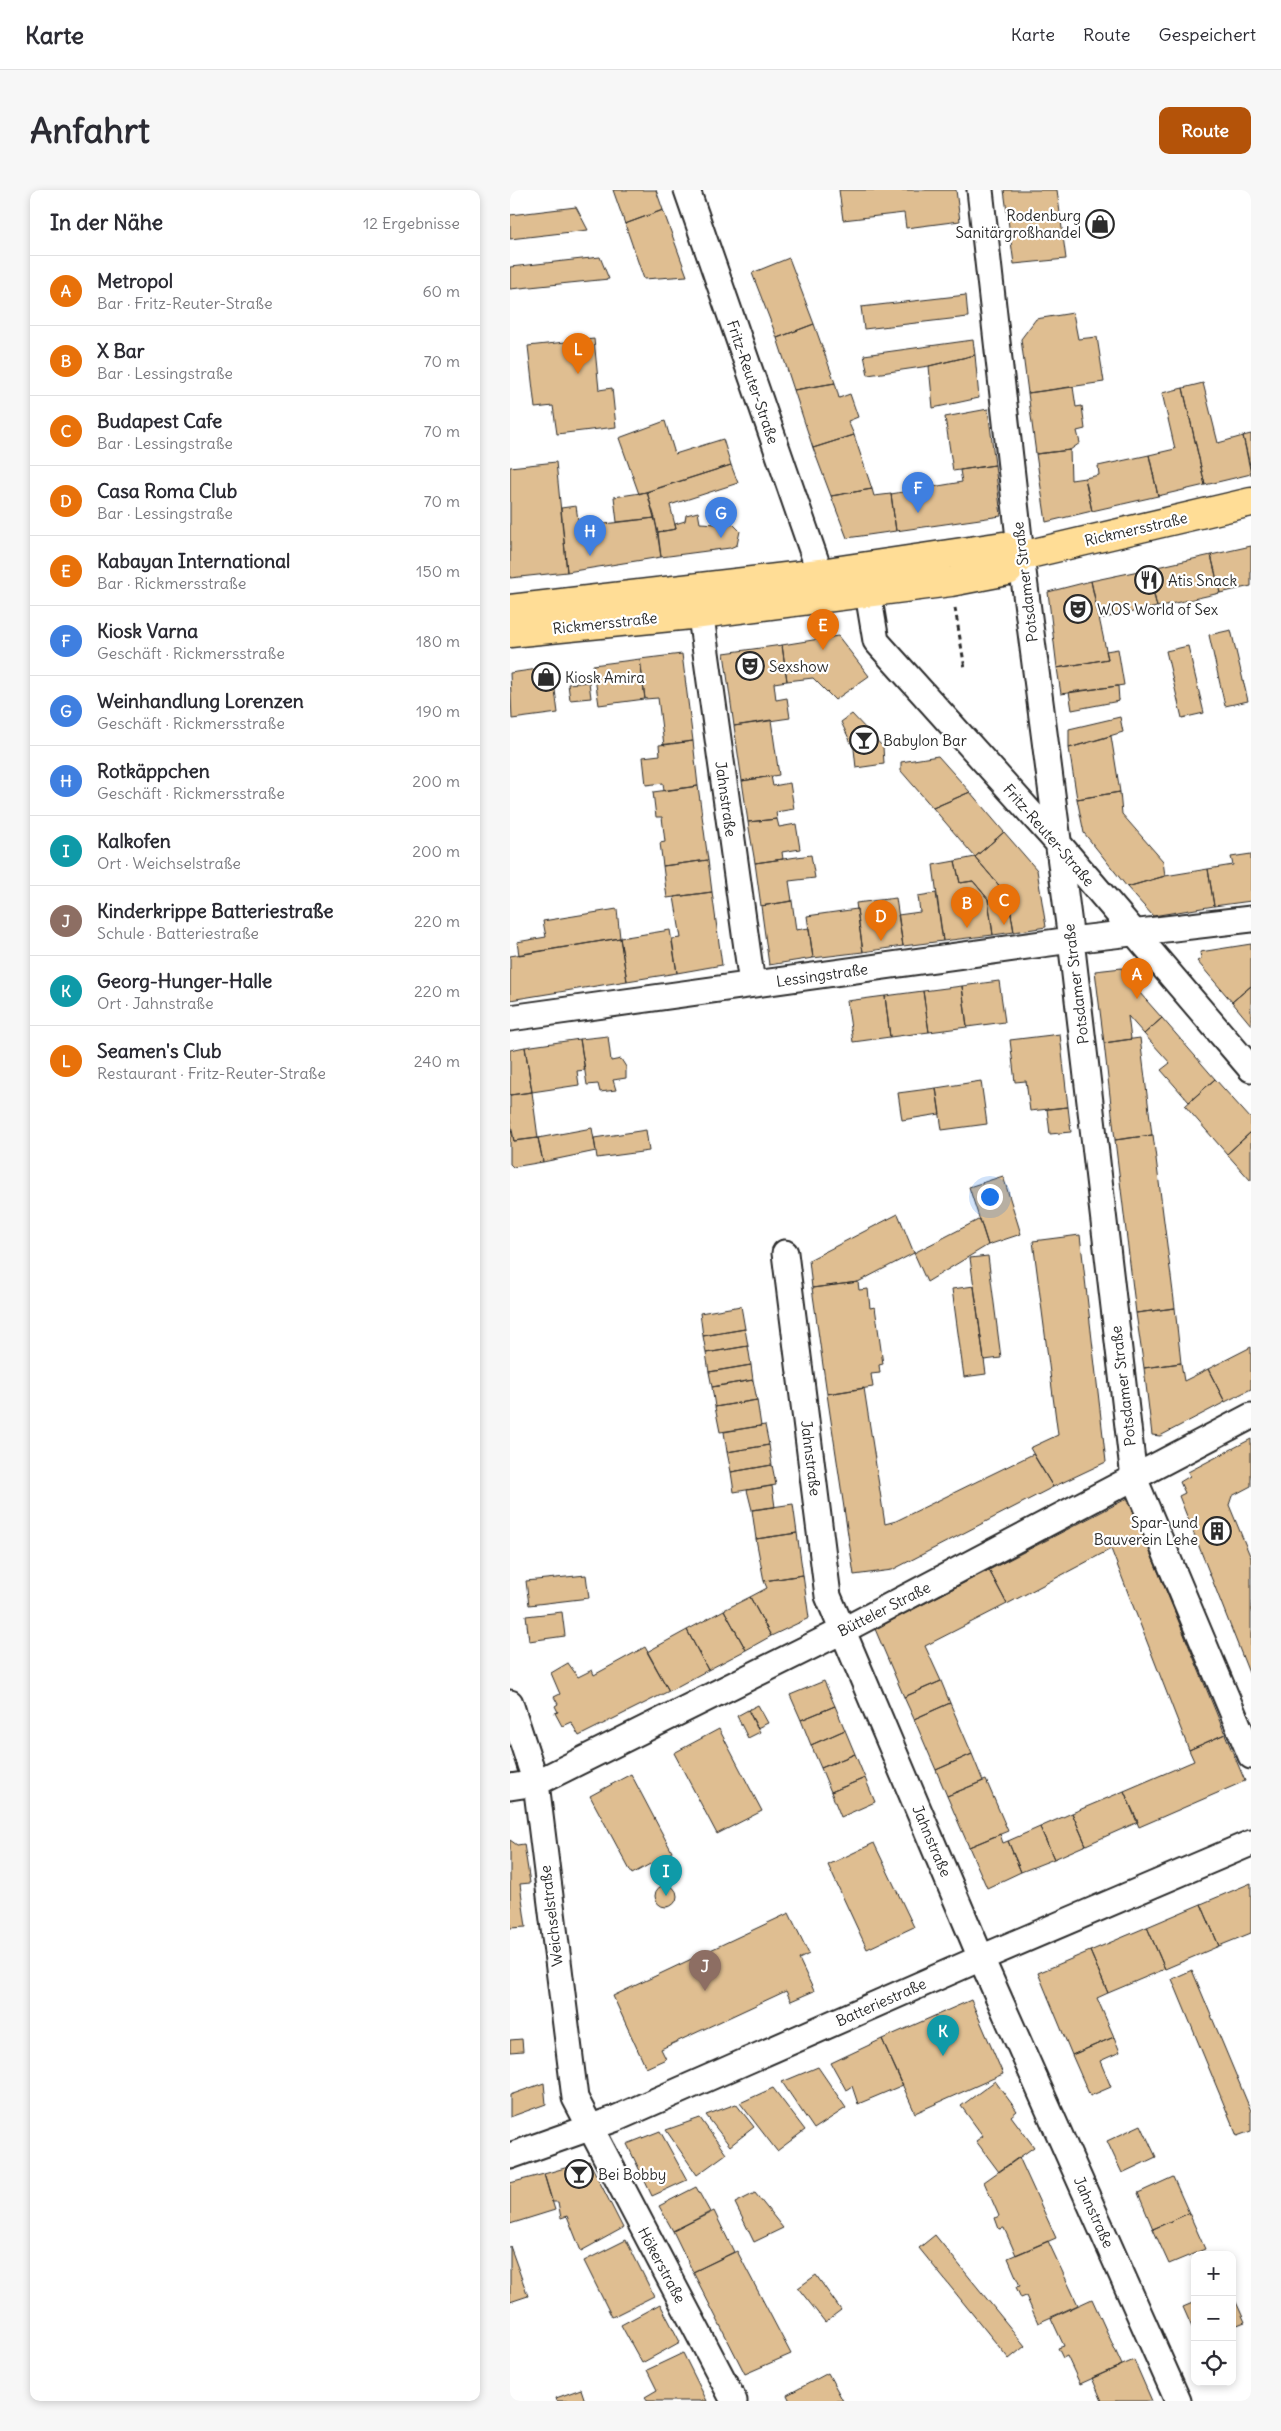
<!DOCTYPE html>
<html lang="de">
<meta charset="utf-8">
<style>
:root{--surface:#fff;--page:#f7f7f7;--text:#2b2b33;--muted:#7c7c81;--line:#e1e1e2;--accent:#b45309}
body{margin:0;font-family:Delius,sans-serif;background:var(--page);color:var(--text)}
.controls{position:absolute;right:15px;bottom:15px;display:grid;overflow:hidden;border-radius:10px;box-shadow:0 2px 8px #0003}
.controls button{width:45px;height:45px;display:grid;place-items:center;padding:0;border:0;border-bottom:1px solid var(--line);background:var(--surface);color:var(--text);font:25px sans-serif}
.you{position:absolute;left:479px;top:1006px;width:18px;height:18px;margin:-12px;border:4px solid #fff;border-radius:50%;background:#1a73e8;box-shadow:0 0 0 8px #1a73e833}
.badge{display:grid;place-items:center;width:32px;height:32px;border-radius:50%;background:var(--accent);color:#fff;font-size:16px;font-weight:700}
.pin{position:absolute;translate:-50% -41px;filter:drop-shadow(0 1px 2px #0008)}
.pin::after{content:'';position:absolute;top:26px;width:18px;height:15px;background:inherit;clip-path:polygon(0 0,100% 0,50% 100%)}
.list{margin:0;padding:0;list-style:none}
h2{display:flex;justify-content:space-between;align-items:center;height:65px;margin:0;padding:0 20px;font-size:21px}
h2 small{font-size:16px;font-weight:400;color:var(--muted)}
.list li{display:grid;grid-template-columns:32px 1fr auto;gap:15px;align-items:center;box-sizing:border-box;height:70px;padding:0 20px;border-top:1px solid var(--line)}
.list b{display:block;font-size:19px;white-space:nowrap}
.list p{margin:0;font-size:16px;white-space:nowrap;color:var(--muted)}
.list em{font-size:16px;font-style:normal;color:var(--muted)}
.icon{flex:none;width:28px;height:28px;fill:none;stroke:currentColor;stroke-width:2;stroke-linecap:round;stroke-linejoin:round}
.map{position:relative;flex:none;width:741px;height:2211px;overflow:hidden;border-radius:10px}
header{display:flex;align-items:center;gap:30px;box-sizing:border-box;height:70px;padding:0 25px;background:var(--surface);border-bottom:1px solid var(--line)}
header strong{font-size:24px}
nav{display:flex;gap:28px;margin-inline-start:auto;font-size:18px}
.intro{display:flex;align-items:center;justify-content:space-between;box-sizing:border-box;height:120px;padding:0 30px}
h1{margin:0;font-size:35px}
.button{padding:12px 22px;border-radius:10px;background:var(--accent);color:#fff;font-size:18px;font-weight:700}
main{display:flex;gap:30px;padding:0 30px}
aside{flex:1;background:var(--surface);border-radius:10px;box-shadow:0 2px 8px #0003}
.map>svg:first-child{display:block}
.building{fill:#dfbe91;stroke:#2b2b2b}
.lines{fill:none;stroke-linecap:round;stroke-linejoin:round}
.minor-casing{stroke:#2b2b2b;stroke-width:29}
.major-casing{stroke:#2b2b2b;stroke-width:31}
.path{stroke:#2b2b2b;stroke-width:3;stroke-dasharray:5 4;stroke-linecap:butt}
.minor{stroke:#fff;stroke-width:25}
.major{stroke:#ffdd96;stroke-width:28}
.labels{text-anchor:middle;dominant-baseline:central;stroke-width:4.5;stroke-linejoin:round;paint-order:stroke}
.poi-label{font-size:15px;fill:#2b2b2b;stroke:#fff;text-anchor:start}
.street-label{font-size:15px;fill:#2b2b2b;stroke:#fff}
</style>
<header>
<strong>Karte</strong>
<nav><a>Karte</a><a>Route</a><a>Gespeichert</a></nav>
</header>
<div class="intro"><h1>Anfahrt</h1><a class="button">Route</a></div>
<main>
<aside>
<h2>In der Nähe<small>12 Ergebnisse</small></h2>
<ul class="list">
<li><span class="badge" style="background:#e8710a">A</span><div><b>Metropol</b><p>Bar · Fritz-Reuter-Straße</p></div><em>60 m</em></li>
<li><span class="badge" style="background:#e8710a">B</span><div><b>X Bar</b><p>Bar · Lessingstraße</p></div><em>70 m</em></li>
<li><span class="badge" style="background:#e8710a">C</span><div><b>Budapest Cafe</b><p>Bar · Lessingstraße</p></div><em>70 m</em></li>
<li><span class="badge" style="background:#e8710a">D</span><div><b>Casa Roma Club</b><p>Bar · Lessingstraße</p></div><em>70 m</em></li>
<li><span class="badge" style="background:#e8710a">E</span><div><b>Kabayan International</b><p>Bar · Rickmersstraße</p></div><em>150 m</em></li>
<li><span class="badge" style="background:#3f7fe0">F</span><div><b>Kiosk Varna</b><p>Geschäft · Rickmersstraße</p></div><em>180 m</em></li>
<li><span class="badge" style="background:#3f7fe0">G</span><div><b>Weinhandlung Lorenzen</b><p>Geschäft · Rickmersstraße</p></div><em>190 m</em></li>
<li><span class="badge" style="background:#3f7fe0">H</span><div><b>Rotkäppchen</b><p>Geschäft · Rickmersstraße</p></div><em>200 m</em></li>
<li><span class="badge" style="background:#0f9aa8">I</span><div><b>Kalkofen</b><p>Ort · Weichselstraße</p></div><em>200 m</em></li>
<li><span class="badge" style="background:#8d6e63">J</span><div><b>Kinderkrippe Batteriestraße</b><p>Schule · Batteriestraße</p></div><em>220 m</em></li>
<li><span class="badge" style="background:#0f9aa8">K</span><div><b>Georg-Hunger-Halle</b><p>Ort · Jahnstraße</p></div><em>220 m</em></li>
<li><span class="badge" style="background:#e8710a">L</span><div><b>Seamen's Club</b><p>Restaurant · Fritz-Reuter-Straße</p></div><em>240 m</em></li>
</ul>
</aside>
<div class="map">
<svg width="741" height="2211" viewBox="0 0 741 2211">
<rect width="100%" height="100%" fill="#fff"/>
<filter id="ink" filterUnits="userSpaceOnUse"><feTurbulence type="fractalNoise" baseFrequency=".02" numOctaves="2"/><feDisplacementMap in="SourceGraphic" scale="10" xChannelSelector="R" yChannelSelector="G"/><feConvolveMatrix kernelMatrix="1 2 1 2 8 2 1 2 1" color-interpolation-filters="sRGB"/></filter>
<g filter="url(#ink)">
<path class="building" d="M103,0H146L153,20L115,34Z
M329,0H446L450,31L396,38L394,23L333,30Z
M494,0H547L556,69L504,74Z
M66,17L78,40L0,49V25Z
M153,20L177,86L134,89L115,34Z
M90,67L99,89L0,99V77Z
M279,68L304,134L267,148L242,83Z
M456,105L458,127L354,139L351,117Z
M563,123L568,149L587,147L594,192L518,203L511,149L526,129Z
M304,134L325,193L284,200L267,148Z
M84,149L89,200L102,198L106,237L47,244L43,216L25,218L18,156Z
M463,150L465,165L419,176L358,185L354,165Z
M465,165L469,208L423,218L419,176Z
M325,193L329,208L340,204L348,227L338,231L344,245L303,258L284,200Z
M693,193L708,253L733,246L741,284L695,295L673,198Z
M563,197L566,217L572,216L575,239L567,241L570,253L560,260L526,264L518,203Z
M673,198L695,295L648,306L639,265L665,259L652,203Z
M478,219L485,275L443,281L435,227Z
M155,231L165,264L213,249L221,275L129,304L109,248Z
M741,244V280L733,246Z
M344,245L362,299L321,306L303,258Z
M560,260L561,290L575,288L582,321L536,332L526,264Z
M639,265L648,306L582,321L575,288L589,285L588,276Z
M46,272L57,382L0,388V277Z
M221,275L228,293L160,315L166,339L148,342L137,302Z
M485,275L491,326L386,341L381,304L452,292L450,280Z
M362,299L364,306L381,304L386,341L337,348L321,306Z
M137,302L145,328L107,332L104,307Z
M66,316L69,337L145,328L151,367L57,382L51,318Z
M188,322L190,333L208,334L219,332L223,334L230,341L227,355L220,358L151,367L148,342L166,339L165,334L175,331L176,325Z
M741,356V396L710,403L701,365Z
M701,365L710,403L647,417L638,379Z
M638,379L647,417L589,429L581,391Z
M581,391L598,469L547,478L538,402Z
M721,440L738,511L715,516L699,445Z
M328,446L359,486L325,510L303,488L277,491L272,455Z
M272,455L277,491L264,493L266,510L277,508L280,528L224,536L214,463Z
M678,456L694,523L672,528L656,461Z
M608,459L614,495L551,504L547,478L598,469L596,461Z
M172,464L183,551L154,555L148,508L135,509L130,469Z
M130,469L135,509L89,515L83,475Z
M42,477L48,523L2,529L0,483Z
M79,492L81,508L60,510L58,494Z
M608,496L609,511L562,520L559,502Z
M342,524L373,557L374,574L346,578L344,559L331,532Z
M610,527L613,542L559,558V539Z
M261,530L269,585L232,591L224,536Z
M601,546L610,602L567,609L559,558Z
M183,551L188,596L154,601L153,593L136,595L133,567L150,565L149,555Z
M428,566L460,602L423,618L391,581V572Z
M261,586L263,596L280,593L284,619L266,622L267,629L238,632L232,591Z
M188,596L198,670L153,676L150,653L155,652L152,627H146L143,602Z
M460,602L494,642L465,667L423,618Z
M610,602L612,624L653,671L655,686L617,697L574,643L567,609Z
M267,629L269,637L286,634L290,659L272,662L273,669L245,673L238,632Z
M494,642L527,680L536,737L504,742L498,706L465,667Z
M741,664V711L704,716L698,679L723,675L721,667Z
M301,665L305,688L279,691L282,711L251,716L245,673Z
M465,667L498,706L504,742L483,745L478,709L463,691L450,693L445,671Z
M198,670L202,702L157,708L153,676Z
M445,671L450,693L463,691L478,709L483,745L433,751L423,675Z
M698,679L704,716L643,726L617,697L655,686Z
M202,702L212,775L167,783L162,749L171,748L164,707Z
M426,703L433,751L393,756L388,725L410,722L408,706Z
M386,708L393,756L353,762L346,713Z
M282,711L286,740L299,738L303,768L259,775L251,716Z
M107,719L110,748L9,765L7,752L36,747L33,731Z
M347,719L353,762L303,768L297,726Z
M160,740L167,783L117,791L110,748Z
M110,748L117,791L0,810V766Z
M741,754V796L722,812L687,771L691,769L690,762Z
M612,778L613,784L652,828L634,844L618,826L621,849L594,853L585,781Z
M489,791L495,832L457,837L452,796Z
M452,796L457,837L419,842L413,801Z
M741,796V835L722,812Z
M413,801L419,842L380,847L375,806Z
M375,806L380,847L343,852L337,811Z
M652,828L705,889L679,912L651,880L660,873L634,844Z
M550,844L558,917L520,921L516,891L505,892L500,850Z
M98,846L101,871L111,869L116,877V888L103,890L106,900L90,902L88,894L77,895L70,849Z
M630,848L642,945L605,950L594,853Z
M70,849L75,880L67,881L69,895L22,902L15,857Z
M15,857L22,902L0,905V860Z
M705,889L741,929V942L717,964L675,916Z
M471,891L477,934L432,940L426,898Z
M426,898L430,924L392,930L388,903Z
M22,902L28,948L4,951L0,928V905Z
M558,917L561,942L540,944L537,919Z
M0,936L4,951L28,948L33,972L3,977L0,974Z
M82,938L86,961L33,972L28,948Z
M136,940L139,961L87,968L84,948Z
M741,942V991L717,964Z
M642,945H643L665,1118L626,1123L605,950Z
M493,986L511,1044L478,1055L459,997Z
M388,1024L404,1063L348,1092L302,1098L299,1070Z
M470,1029L478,1055L417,1092L404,1063Z
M570,1045L596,1272L543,1297L520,1258L548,1245L523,1051Z
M478,1066L491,1168L474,1170L460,1068Z
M348,1092L349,1100L358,1099L360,1118L365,1117L373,1174L369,1175L370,1183L361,1184L363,1197L317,1204L302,1098Z
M464,1096L476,1184L454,1187L442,1099Z
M231,1116L235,1139L193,1146L190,1123Z
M665,1118L671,1173L634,1178L626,1123Z
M235,1139L238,1156L196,1163L193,1146Z
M238,1156L241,1175L199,1182L196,1163Z
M741,1157V1199L715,1212L698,1179Z
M671,1173L674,1191L698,1179L715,1212L650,1246L642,1245L634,1178Z
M241,1175L243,1190L202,1197L199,1182Z
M243,1190L247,1210L205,1217L202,1197Z
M354,1198L375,1334L386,1331L523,1264L543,1297L382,1380L344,1385L317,1204Z
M247,1210L251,1236L210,1242L205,1217Z
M255,1235L259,1255L217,1262L214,1242Z
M741,1249V1296L722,1306L719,1315L741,1368V1483H739L669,1306L675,1303L670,1292L680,1286L678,1282Z
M259,1255L262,1275L221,1282L217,1262Z
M262,1275L266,1295L224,1302L221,1282Z
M262,1296L265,1317L242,1320L237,1300Z
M618,1308L715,1544L679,1560L601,1359L497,1414L479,1380Z
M283,1314L287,1343L246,1349L242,1320Z
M287,1343L293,1385L254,1391L246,1349Z
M479,1380L497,1414L415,1456L431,1491L394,1507L365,1439Z
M76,1385L79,1408L19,1415L16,1391Z
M293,1385L299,1428L261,1446L240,1407L257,1398L254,1391Z
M240,1407L261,1446L236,1460L214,1420Z
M214,1420L236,1460L198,1480L177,1440Z
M52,1422L55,1446L19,1451L16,1426Z
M177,1440L198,1480L159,1501L137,1462Z
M135,1457L159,1501L69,1546L61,1532L52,1536L45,1523L48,1522L45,1516L48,1514L44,1507L50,1504L41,1483L58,1473L68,1487L82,1480L84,1485Z
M314,1491L325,1516L291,1530L280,1505Z
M431,1491L440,1513L404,1529L394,1507Z
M440,1513L462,1564L426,1580L404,1529Z
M248,1515L258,1533L247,1538L238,1520Z
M325,1516L335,1540L301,1555L291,1530Z
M238,1520L250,1542L238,1548L227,1526Z
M209,1539L252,1621L207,1644L164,1563Z
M335,1540L345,1564L311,1578L301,1555Z
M715,1544L735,1591L629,1637L614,1601L684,1571L679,1560Z
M345,1564L355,1588L321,1602L311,1578Z
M462,1564L473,1591L437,1606L426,1580Z
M121,1584L162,1662L122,1684L80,1606Z
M355,1588L365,1612L331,1627L321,1602Z
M476,1590L498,1641L459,1657L437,1606Z
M614,1601L628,1632L576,1655L562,1623Z
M562,1623L576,1655L544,1669L530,1637Z
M530,1637L544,1669L511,1682L498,1651Z
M490,1644L493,1653L498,1651L511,1682L477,1698L459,1657Z
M0,1650L7,1655L14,1654L20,1693L10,1694L16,1737L0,1738Z
M364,1653L404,1737L357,1759L318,1675Z
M741,1693V1743L709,1756L691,1714Z
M145 1706a11 11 0 1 1 22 0a11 11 0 1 1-22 0Z
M691,1714L709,1756L655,1779L637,1737Z
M279,1723L299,1764L289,1769L304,1801L281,1811L276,1801L151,1859L156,1869L136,1878L103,1806Z
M637,1737L655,1779L598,1803L580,1761Z
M580,1761L598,1803L587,1808L604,1847L562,1865L528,1783Z
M682,1780L741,1921V1941L727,1946L662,1789Z
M461,1810L493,1884L405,1923L372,1849Z
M604,1847L610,1862L590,1871L601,1897L580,1906L562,1865Z
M12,1849L13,1861L0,1862V1850Z
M372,1849L393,1895L348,1914L342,1896L336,1900L321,1873Z
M308,1877L336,1918L304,1939L272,1892Z
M485,1891L507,1921L501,1926L524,1957L489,1982L466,1951L473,1946L451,1916Z
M34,1893L36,1914L0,1927V1905Z
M263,1898L295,1940L267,1961L230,1913Z
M226,1914L244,1937L220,1956L196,1925Z
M190,1928L216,1964L187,1985L156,1940Z
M631,1935L646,1967L612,1983L597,1951Z
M150,1941L177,1990L142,2006L117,1954Z
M509,1967L546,2048L506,2065L494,2038L489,2039L485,2028L489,2026L474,1992Z
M79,1971L113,2038L71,2061L57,2026L51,2028L48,2012H42L34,1984Z
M34,1984L45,2020L0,2034V1993Z
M663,1987L679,2023L643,2039L628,2003Z
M186,1997L200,2022L163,2041L149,2016Z
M245,2003L273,2038L244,2052L225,2013Z
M204,2021L224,2062L183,2082L163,2041Z
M679,2023L695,2059L659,2074L643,2039Z
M425,2045L515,2156L499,2169L409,2058Z
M116,2050L144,2106L102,2127L74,2071Z
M538,2051L568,2115L528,2133L516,2106L511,2108L506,2097L510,2096L498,2068Z
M0,2056L18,2106L0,2112Z
M227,2061L281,2164L235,2184L183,2082Z
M306,2085L331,2120L315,2132L288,2098Z
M722,2103L735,2132L722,2137Z
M582,2109L612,2175L570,2194L557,2166L553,2168L548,2158L554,2156L541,2128Z
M685,2112V2144L673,2117Z
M150,2114L170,2152L132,2173L111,2135Z
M173,2163L197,2211H138L135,2207L147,2200L137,2180Z
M624,2170L642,2211H592L582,2188Z
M318,2183L333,2211H280L277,2205Z
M71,2199L75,2211H47L46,2208Z"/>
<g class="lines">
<defs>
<path id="minor" d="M177,0L310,383L314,402
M470,0L511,366L561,750L624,1288L741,1566
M358,403L366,451L547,652L741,879
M188,405L242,794
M0,828L561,750L741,729
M275,1063L318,1406L471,1768L668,2211
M0,1513L26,1593L65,1908L224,2211
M0,1597L26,1593L334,1440L741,1226
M0,1966L107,1928L471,1768L741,1653"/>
<path id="major" d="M0,419L310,383L493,356L511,366
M0,443L191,424L441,392L498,381L511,366L741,312"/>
</defs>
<use href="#minor" class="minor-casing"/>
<use href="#major" class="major-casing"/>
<path class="path" d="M445,418L455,479"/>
<use href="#minor" class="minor"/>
<use href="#major" class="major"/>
</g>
</g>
<defs>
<symbol id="shop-ring" viewBox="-11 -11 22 22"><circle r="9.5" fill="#fff" stroke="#2b2b2b" stroke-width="1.5"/><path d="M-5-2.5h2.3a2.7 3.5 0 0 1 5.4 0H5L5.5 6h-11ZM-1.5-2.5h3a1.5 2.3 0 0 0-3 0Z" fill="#2b2b2b"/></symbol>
<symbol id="restaurant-ring" viewBox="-11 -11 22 22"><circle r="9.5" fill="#fff" stroke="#2b2b2b" stroke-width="1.5"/><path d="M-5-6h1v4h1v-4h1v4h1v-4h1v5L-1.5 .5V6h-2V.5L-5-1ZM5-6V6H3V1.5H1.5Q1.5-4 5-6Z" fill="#2b2b2b"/></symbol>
<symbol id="theatre-ring" viewBox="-11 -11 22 22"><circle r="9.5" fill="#fff" stroke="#2b2b2b" stroke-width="1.5"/><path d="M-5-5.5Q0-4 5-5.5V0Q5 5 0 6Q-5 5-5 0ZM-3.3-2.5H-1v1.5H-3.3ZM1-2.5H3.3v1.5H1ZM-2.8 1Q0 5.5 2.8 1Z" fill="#2b2b2b"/></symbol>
<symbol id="bar-ring" viewBox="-11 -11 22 22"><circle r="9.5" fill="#fff" stroke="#2b2b2b" stroke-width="1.5"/><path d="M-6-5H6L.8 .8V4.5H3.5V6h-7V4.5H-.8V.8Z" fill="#2b2b2b"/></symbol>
<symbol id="building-ring" viewBox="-11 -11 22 22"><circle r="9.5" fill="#fff" stroke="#2b2b2b" stroke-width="1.5"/><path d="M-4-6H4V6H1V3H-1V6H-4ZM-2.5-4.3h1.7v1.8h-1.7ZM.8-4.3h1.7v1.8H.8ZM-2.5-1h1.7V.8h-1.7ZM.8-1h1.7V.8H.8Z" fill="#2b2b2b"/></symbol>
</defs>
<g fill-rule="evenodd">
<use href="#shop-ring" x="574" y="18" width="32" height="32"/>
<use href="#restaurant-ring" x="623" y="374" width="32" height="32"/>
<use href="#theatre-ring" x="552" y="403" width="32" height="32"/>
<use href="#theatre-ring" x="224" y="460" width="32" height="32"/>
<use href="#shop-ring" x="20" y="471" width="32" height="32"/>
<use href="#bar-ring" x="338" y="534" width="32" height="32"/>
<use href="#building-ring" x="691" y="1325" width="32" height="32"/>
<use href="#bar-ring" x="53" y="1968" width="32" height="32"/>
</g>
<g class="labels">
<g class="poi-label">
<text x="571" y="25" text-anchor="end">Rodenburg<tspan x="571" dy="17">Sanitärgroßhandel</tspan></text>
<text x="658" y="390">Atis Snack</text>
<text x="587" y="419">WOS World of Sex</text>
<text x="259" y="476">Sexshow</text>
<text x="55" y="487">Kiosk Amira</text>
<text x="373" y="550">Babylon Bar</text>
<text x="688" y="1332" text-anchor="end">Spar- und<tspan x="688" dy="17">Bauverein Lehe</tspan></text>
<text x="88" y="1984">Bei Bobby</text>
</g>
<g class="street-label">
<text transform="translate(243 192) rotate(71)">Fritz-Reuter-Straße</text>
<text transform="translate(626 339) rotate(-13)">Rickmersstraße</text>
<text transform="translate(515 392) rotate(-97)">Potsdamer Straße</text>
<text transform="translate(95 433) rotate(-6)">Rickmersstraße</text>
<text transform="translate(216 609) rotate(82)">Jahnstraße</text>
<text transform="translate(539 645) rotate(49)">Fritz-Reuter-Straße</text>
<text transform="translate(312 785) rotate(-8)">Lessingstraße</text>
<text transform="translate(566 794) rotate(-97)">Potsdamer Straße</text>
<text transform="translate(613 1196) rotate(-97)">Potsdamer Straße</text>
<text transform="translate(301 1268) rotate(83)">Jahnstraße</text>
<text transform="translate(374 1419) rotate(-27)">Bütteler Straße</text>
<text transform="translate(422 1651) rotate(67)">Jahnstraße</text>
<text transform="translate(41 1726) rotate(-97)">Weichselstraße</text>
<text transform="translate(371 1812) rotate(-24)">Batteriestraße</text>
<text transform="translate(584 2022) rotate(66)">Jahnstraße</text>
<text transform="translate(152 2075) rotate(62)">Hökerstraße</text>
</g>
</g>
</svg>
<div class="controls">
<button>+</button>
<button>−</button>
<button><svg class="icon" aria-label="locate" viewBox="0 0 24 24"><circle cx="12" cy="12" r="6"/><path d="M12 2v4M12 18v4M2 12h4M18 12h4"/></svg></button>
</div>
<div class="you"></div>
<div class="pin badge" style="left:627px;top:809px;background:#e8710a">A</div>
<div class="pin badge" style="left:457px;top:738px;background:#e8710a">B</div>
<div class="pin badge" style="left:494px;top:735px;background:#e8710a">C</div>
<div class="pin badge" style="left:371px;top:751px;background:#e8710a">D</div>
<div class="pin badge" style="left:313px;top:460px;background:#e8710a">E</div>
<div class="pin badge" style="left:408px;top:323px;background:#3f7fe0">F</div>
<div class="pin badge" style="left:211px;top:348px;background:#3f7fe0">G</div>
<div class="pin badge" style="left:80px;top:366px;background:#3f7fe0">H</div>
<div class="pin badge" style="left:156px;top:1706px;background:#0f9aa8">I</div>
<div class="pin badge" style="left:195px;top:1801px;background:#8d6e63">J</div>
<div class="pin badge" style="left:433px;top:1866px;background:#0f9aa8">K</div>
<div class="pin badge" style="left:68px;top:184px;background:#e8710a">L</div>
</div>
</main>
